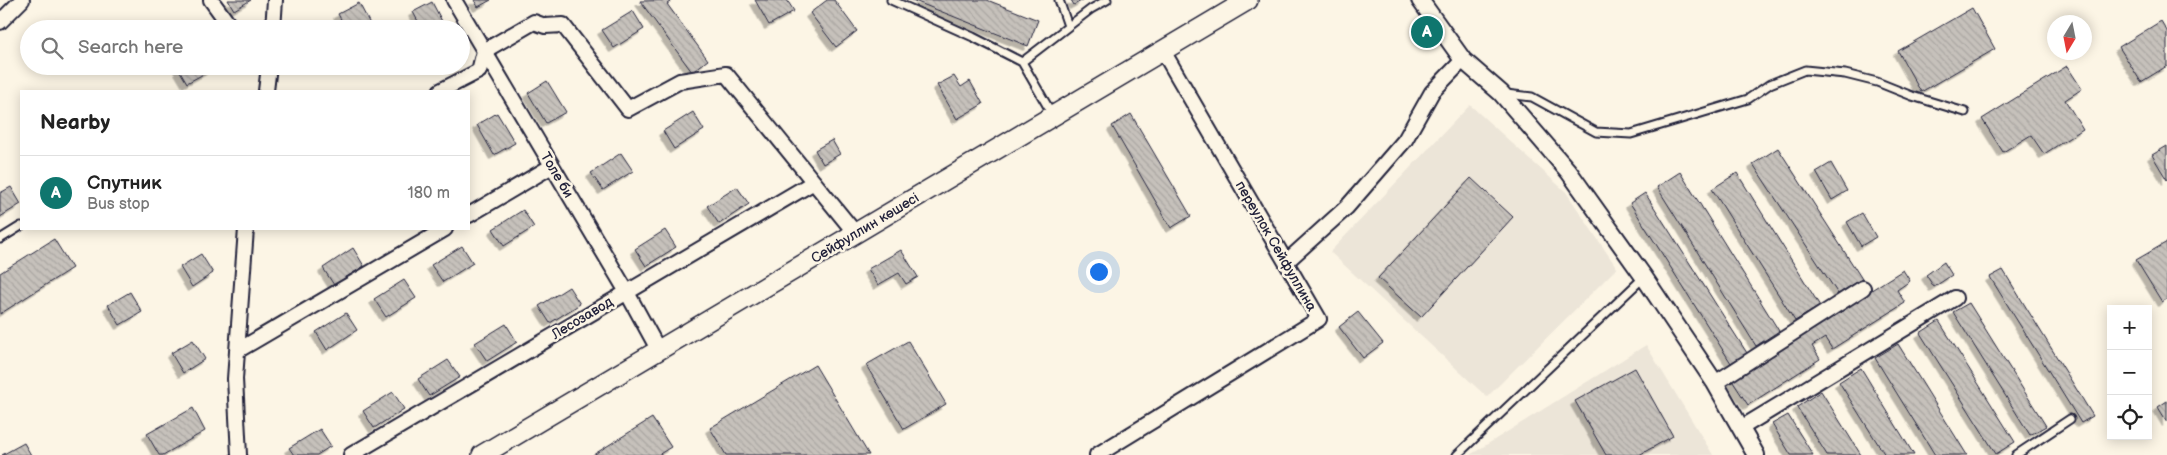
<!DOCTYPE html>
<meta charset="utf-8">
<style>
:root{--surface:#fff;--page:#f6f6f6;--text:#222;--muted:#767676;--line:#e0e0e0;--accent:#0f766e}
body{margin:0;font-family:"Balsamiq Sans",sans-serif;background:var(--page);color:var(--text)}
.controls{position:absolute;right:15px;bottom:15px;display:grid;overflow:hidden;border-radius:0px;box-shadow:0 2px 12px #0003}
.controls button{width:45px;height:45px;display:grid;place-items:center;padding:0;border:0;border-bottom:1px solid var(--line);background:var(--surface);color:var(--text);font:25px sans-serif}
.compass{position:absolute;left:2047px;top:15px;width:45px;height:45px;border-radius:50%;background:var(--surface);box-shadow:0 2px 12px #0003;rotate:190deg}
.you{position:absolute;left:1098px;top:271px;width:18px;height:18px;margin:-12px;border:4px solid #fff;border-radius:50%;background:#1a73e8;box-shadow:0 0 0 8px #1a73e833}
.badge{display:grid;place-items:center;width:32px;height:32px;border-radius:50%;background:var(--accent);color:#fff;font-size:16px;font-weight:700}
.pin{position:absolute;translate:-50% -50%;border:2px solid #fff;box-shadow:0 1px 5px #0006}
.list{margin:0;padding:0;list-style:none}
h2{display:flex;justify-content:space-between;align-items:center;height:65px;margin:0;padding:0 20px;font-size:21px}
h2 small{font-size:16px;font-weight:400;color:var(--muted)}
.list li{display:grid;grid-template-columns:32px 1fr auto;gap:15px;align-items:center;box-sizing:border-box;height:75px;padding:0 20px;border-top:1px solid var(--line)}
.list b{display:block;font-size:19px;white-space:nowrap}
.list p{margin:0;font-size:16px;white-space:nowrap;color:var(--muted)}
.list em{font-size:16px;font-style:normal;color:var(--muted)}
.icon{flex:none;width:28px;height:28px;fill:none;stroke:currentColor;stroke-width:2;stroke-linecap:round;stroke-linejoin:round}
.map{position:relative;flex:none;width:2167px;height:455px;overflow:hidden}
.search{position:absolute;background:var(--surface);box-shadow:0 2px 12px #0003;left:20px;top:20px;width:450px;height:55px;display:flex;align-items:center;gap:12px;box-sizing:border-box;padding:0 18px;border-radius:28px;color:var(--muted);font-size:19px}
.panel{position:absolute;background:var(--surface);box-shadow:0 2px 12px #0003;left:20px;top:90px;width:450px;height:140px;border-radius:0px}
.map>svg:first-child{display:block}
.built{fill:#ece5d8}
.building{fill:url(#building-back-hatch);stroke:#22223b;filter:url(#shadow)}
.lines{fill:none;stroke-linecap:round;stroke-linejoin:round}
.service-casing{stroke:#22223b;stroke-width:11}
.minor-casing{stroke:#22223b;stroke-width:18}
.tertiary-casing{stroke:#22223b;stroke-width:20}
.secondary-casing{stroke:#22223b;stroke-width:22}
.service{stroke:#fcf5e5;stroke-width:7}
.minor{stroke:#fcf5e5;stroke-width:14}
.tertiary{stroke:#fcf5e5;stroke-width:16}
.secondary{stroke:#fcf5e5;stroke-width:19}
.labels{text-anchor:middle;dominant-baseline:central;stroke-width:5;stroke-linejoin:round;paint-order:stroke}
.street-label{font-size:14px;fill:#22223b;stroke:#fcf5e5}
</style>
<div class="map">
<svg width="2167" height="455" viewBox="0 0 2167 455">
<defs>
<pattern id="building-back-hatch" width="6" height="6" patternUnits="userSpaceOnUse" patternTransform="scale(1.25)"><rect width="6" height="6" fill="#c6c1bb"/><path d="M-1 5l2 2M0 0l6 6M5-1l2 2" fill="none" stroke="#aaa6a2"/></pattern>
<filter id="shadow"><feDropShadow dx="-4.5" dy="4.5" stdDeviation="0" flood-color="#0004"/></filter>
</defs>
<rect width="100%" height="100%" fill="#fcf5e5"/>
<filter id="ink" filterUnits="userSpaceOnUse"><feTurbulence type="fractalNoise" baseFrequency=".02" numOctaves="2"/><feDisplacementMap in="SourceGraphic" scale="10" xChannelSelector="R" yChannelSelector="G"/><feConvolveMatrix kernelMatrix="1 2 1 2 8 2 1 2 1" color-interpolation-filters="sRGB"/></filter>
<g filter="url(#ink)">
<path class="built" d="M1470,105L1566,192L1617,268L1487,397L1330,252Z
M1646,345L1713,455H1470Z"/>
<path class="building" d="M228,0H251L234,10Z
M474,0H491L478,7Z
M673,0L667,4L708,60L692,72L640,1Z
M755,0H787L794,11L769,25Z
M827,0H834L857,31L836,47L810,13Z
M912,0H987L1038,20L1028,46Z
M1071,0H1083L1074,5Z
M432,2L446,29H422L413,12Z
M359,3L370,24L361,29H346L338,14Z
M1972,8L1995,49L1921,92L1898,51Z
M633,11L644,29L614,48L602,30Z
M2161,21L2167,31V66L2141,82L2119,47Z
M118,23L122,29H109Z
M177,66H209L211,70L187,83Z
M2067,66L2082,89L2065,100L2083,129L2044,154L2031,135L2003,152L1982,119Z
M954,76L961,87L970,81L983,104L957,119L937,85Z
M547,81L566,112L546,123L528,93Z
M693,112L704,130L674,149L663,131Z
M497,113L515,143L494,155L477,125Z
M1131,114L1191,216L1171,228L1112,126Z
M832,140L840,154L823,164L815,150Z
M2167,146V180L2152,155Z
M1778,148L1862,279L1838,294L1753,164Z
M621,153L633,171L603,190L591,173Z
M1831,163L1847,191L1832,200L1816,172Z
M1680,172L1779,331L1756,346L1657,187Z
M1737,173L1820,306L1795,321L1712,189Z
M1471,178L1513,217L1421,317L1378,278Z
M11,187L21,204L0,217V193Z
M737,187L749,204L719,224L707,206Z
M1645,193L1747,353L1731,363L1630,203Z
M523,210L534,227L504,246L493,229Z
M1862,213L1876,237L1861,246L1847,222Z
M665,230L676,247L646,266L635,249Z
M54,239L72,268L0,314V273Z
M2167,242V299L2162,302L2136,260Z
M462,246L473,263L443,282L431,265Z
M353,248L364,266L334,285L323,268Z
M901,250L918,277L906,284L899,273L878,285L868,269Z
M201,254L213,273L192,287L180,267Z
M1944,262L1952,275L1934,287L1926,275Z
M1903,270L1910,281L1897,290L1905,303L1832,349L1825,338L1812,346L1820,359L1748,405L1731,379Z
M2003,270L2093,416L2081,423L1990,277Z
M404,280L416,298L386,317L374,299Z
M569,287L580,304L550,323L539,306Z
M130,292L142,312L120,325L108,305Z
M1969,303L2046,426L2030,435L1953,312Z
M1358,312L1383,343L1363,358L1339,327Z
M346,313L357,330L327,350L316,332Z
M1939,321L2015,442L1996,454L1920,333Z
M506,324L517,342L487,361L475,343Z
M193,340L205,359L183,373L171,353Z
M908,341L946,404L904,429L866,365Z
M1898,344L1967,455H1935L1875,358Z
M448,360L460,377L429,396L418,379Z
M815,365L869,455H726L710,428Z
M1635,368L1673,436L1639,455H1606L1575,401Z
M1861,368L1914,455H1885L1839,382Z
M1821,391L1861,455H1827L1797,407Z
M393,392L404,409L374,428L363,411Z
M2167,401V422L2158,407Z
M193,408L205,431L163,455H159L147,434Z
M1788,415L1813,455H1791L1772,424Z
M652,418L671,447L658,455H593Z
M320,429L331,446L317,455H294L289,448Z
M24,443L31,455H2Z"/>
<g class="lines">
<defs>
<path id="service" d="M891,0L973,37L1022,62L1052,114
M1059,0L1068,26
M1022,62L1091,9L1107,0
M1506,94L1532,97L1596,132L1631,134L1748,99L1770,84L1805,70L1845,74L1877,82L1912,96L1965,112
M0,239L21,226
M1457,455L1644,277
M2016,455L2070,419"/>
<path id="minor" d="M211,0L232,29
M454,0L624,287L659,351
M0,22L22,0
M273,29L275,0
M266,91L269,66
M440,91L479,71L484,51L534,22L545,26L563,25L628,109L680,81L726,74L856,234
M469,215L552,166
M1286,262L1347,207L1405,140L1432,92L1463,60
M237,351L445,229
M1715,383L1863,288
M1741,428L1955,298
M239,455L235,379L246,229
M351,455L814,182
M1097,455L1319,319L1163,51"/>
<path id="tertiary" d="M1420,0L1463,60L1501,93L1569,172L1644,277L1715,383L1756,455"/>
<path id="secondary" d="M482,455L1248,0"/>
</defs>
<use href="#service" class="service-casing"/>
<use href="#minor" class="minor-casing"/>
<use href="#tertiary" class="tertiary-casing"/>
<use href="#secondary" class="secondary-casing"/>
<use href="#service" class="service"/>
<use href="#minor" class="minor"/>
<use href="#tertiary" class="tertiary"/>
<use href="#secondary" class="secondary"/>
</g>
</g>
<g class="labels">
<g class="street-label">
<text transform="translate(557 175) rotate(59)">Толе би</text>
<text transform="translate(865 228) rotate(-31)">Сейфуллин көшесі</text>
<text transform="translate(1276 246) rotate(60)">переулок Сейфуллина</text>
<text transform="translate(582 318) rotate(-31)">Лесозавод</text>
</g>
</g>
</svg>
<div class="controls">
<button>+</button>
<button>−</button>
<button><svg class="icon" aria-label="locate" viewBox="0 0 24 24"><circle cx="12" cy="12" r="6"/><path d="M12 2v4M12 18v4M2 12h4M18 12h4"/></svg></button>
</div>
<svg class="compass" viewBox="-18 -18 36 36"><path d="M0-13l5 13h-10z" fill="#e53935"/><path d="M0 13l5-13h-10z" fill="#767676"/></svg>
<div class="you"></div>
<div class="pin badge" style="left:1427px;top:32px">A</div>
<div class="search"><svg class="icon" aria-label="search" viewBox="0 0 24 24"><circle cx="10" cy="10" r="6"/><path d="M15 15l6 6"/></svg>Search here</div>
<section class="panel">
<h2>Nearby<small></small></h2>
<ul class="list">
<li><span class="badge">A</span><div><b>Спутник</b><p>Bus stop</p></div><em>180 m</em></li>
</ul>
</section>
</div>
